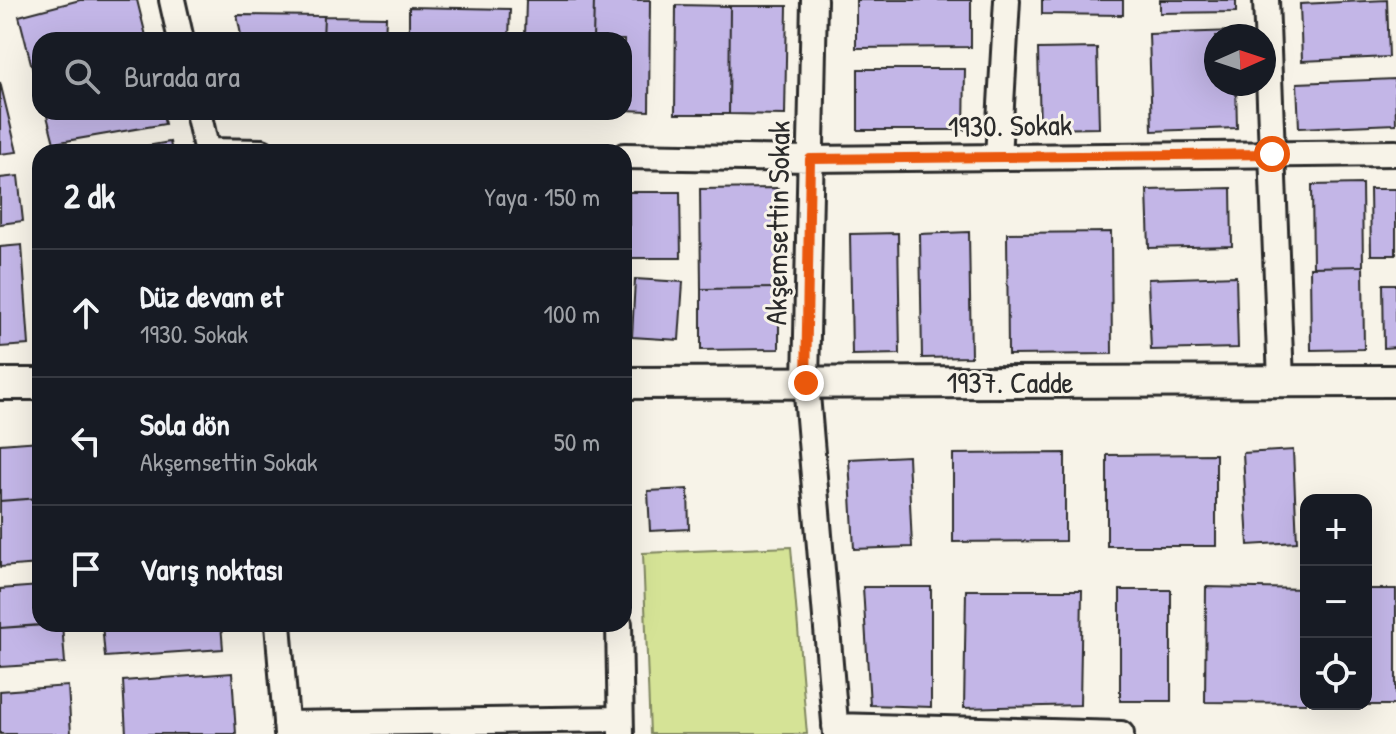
<!DOCTYPE html>
<html lang="tr">
<meta charset="utf-8">
<style>
:root{--surface:#171b24;--page:#20242c;--text:#f1f3f6;--muted:#9ea1a6;--line:#363941}
body{margin:0;font-family:"Patrick Hand",sans-serif;background:var(--page);color:var(--text)}
.controls{position:absolute;right:24px;bottom:24px;display:grid;overflow:hidden;border-radius:16px;box-shadow:0 8px 32px #0002}
.controls button{width:72px;height:72px;display:grid;place-items:center;padding:0;border:0;border-bottom:2px solid var(--line);background:var(--surface);color:var(--text);font:40px sans-serif}
.compass{position:absolute;left:1204px;top:24px;width:72px;height:72px;border-radius:50%;background:var(--surface);box-shadow:0 8px 32px #0002;rotate:87deg}
.stop{position:absolute;width:24px;height:24px;margin:-18px;border:6px solid #ea580c;border-radius:50%;background:#fff}
.stop.end{background:#ea580c;border-color:#fff;box-shadow:0 2px 8px #0008}
.list{margin:0;padding:0;list-style:none}
h2{display:flex;justify-content:space-between;align-items:center;height:104px;margin:0;padding:0 32px;font-size:34px}
h2 small{font-size:26px;font-weight:400;color:var(--muted)}
.list li{display:grid;grid-template-columns:52px 1fr auto;gap:24px;align-items:center;box-sizing:border-box;height:128px;padding:0 32px;border-top:2px solid var(--line)}
.list b{display:block;font-size:30px;white-space:nowrap}
.list p{margin:0;font-size:26px;white-space:nowrap;color:var(--muted)}
.list em{font-size:26px;font-style:normal;color:var(--muted)}
.icon{flex:none;width:44px;height:44px;fill:none;stroke:currentColor;stroke-width:2;stroke-linecap:round;stroke-linejoin:round}
.map{position:relative;flex:none;width:1396px;height:734px;overflow:hidden}
.search{position:absolute;background:var(--surface);box-shadow:0 8px 32px #0002;left:32px;top:32px;width:600px;height:88px;display:flex;align-items:center;gap:20px;box-sizing:border-box;padding:0 28px;border-radius:24px;color:var(--muted);font-size:30px}
.panel{position:absolute;background:var(--surface);box-shadow:0 8px 32px #0002;left:32px;top:144px;width:600px;height:488px;border-radius:24px}
.map>svg:first-child{display:block}
.green{fill:#d5e396;stroke:#808760;stroke-width:2}
.building{fill:#c3b6e7;stroke:#2b2b2b;stroke-width:2}
.lines{fill:none;stroke-linecap:round;stroke-linejoin:round}
.minor-casing{stroke:#2b2b2b;stroke-width:30}
.tertiary-casing{stroke:#2b2b2b;stroke-width:36}
.minor{stroke:#f7f3e8;stroke-width:24}
.tertiary{stroke:#f7f3e8;stroke-width:30}
.route{stroke:#ea580c;stroke-width:10}
.labels{text-anchor:middle;dominant-baseline:central;stroke-width:6;stroke-linejoin:round;paint-order:stroke}
.street-label{font-size:30px;fill:#2b2b2b;stroke:#f7f3e8}
</style>
<div class="map">
<svg width="1396" height="734" viewBox="0 0 1396 734">
<rect width="100%" height="100%" fill="#f7f3e8"/>
<filter id="ink" filterUnits="userSpaceOnUse"><feTurbulence type="fractalNoise" baseFrequency=".0125" numOctaves="2"/><feDisplacementMap in="SourceGraphic" scale="16" xChannelSelector="R" yChannelSelector="G"/><feConvolveMatrix kernelMatrix="1 2 1 2 8 2 1 2 1" color-interpolation-filters="sRGB"/></filter>
<g filter="url(#ink)">
<path class="green" d="M791,547L807,734H650L643,553Z"/>
<path class="building" d="M80,0H137L147,40H40V73L34,75L19,16Z
M526,0H594L593,40H531V37H525Z
M594,0H650L649,111L624,110V40H593Z
M856,0H971V47L856,48Z
M1042,0H1123V15L1042,14Z
M1160,0H1236V12L1160,13Z
M1387,0L1389,57L1302,61L1300,4Z
M676,5L730,6L729,114H675Z
M730,6H787L785,115L729,114Z
M409,7L510,9L509,40H409Z
M237,15L324,16L323,40H242Z
M324,16L386,17L385,40H323Z
M1234,31V36H1216V84H1236L1237,128L1152,131L1149,34Z
M1097,48L1099,128L1040,129L1038,49Z
M858,69H965L964,130H858Z
M1395,79L1396,124L1299,128L1297,83Z
M0,82L17,152L0,154Z
M46,112H162L165,124L54,143Z
M170,142L172,152H113Z
M18,176L23,221L0,224V178Z
M1362,184L1363,266L1313,267L1312,185Z
M778,188L779,288L701,289L700,189Z
M1231,188L1232,246L1149,248L1147,190Z
M1370,189H1396V255H1371Z
M624,192H629V258H624Z
M629,192H680L681,258H629Z
M969,232L971,357L922,358L920,234Z
M1111,232L1112,354L1008,355L1007,233Z
M898,233L900,354L852,355L850,234Z
M22,245L29,345L0,347V247Z
M1363,266L1364,349L1311,350L1310,267Z
M1236,276L1238,348L1151,350L1148,279Z
M635,279L683,282L679,340L632,337Z
M1383,284H1396V347L1384,348Z
M779,288V349L701,350V289Z
M40,441V498L0,501V444Z
M1293,450L1297,542L1248,545L1243,453Z
M1065,453V541L953,542V454Z
M1216,454V546H1107V455Z
M908,456L912,547L854,549L849,459Z
M688,489L689,529L650,531L648,491Z
M40,498V564L0,567V501Z
M40,586V624H52L0,628V589Z
M863,587H931V707L870,705Z
M1206,587L1306,589V703L1205,702Z
M1366,589H1396V705H1362L1366,704Z
M966,590H1082L1080,705L964,708Z
M1120,590H1171V701H1120Z
M62,624L65,663L0,667V628Z
M102,624H221L223,649L105,657Z
M232,673L236,734H126L123,681Z
M68,686L71,734H0V691Z"/>
<g class="lines">
<defs>
<path id="minor" d="M172,0L181,40
M814,0L806,383L836,734
M1266,0L1281,381
M198,112L207,152
M207,151L262,152
M624,156L810,159L1396,153
M998,157L1007,0
M278,624L287,734
M619,624L621,734
M286,724L620,719
M835,726L1121,734"/>
<path id="tertiary" d="M624,383L1396,381
M0,384H40"/>
</defs>
<use href="#minor" class="minor-casing"/>
<use href="#tertiary" class="tertiary-casing"/>
<use href="#minor" class="minor"/>
<use href="#tertiary" class="tertiary"/>
</g>
</g>
<g class="lines" filter="url(#ink)">
<path class="route" d="M806,383L810,159L1272,154"/>
</g>
<g class="labels">
<g class="street-label">
<text transform="translate(1010 125) rotate(-1)">1930. Sokak</text>
<text transform="translate(777 223) rotate(-89)">Akşemsettin Sokak</text>
<text x="1010" y="382">1937. Cadde</text>
</g>
</g>
</svg>
<div class="controls">
<button>+</button>
<button>−</button>
<button><svg class="icon" aria-label="locate" viewBox="0 0 24 24"><circle cx="12" cy="12" r="6"/><path d="M12 2v4M12 18v4M2 12h4M18 12h4"/></svg></button>
</div>
<svg class="compass" viewBox="-18 -18 36 36"><path d="M0-13l5 13h-10z" fill="#e53935"/><path d="M0 13l5-13h-10z" fill="#9ea1a6"/></svg>
<div class="stop" style="left:1272px;top:154px"></div>
<div class="stop end" style="left:806px;top:383px"></div>
<div class="search"><svg class="icon" aria-label="search" viewBox="0 0 24 24"><circle cx="10" cy="10" r="6"/><path d="M15 15l6 6"/></svg>Burada ara</div>
<section class="panel">
<h2>2 dk<small>Yaya · 150 m</small></h2>
<ul class="list">
<li><svg class="icon" aria-label="ahead" viewBox="0 0 24 24"><path d="M12 20V5M6 11l6-6 6 6"/></svg><div><b>Düz devam et</b><p>1930. Sokak</p></div><em>100 m</em></li>
<li><svg class="icon" aria-label="left" viewBox="0 0 24 24"><path d="M17 20v-9H6M10 6l-5 5 5 5"/></svg><div><b>Sola dön</b><p>Akşemsettin Sokak</p></div><em>50 m</em></li>
<li><svg class="icon" aria-label="arrive" viewBox="0 0 24 24"><path d="M6 21V4h12l-3 4 3 4H6"/></svg><div><b>Varış noktası</b></div></li>
</ul>
</section>
</div>
